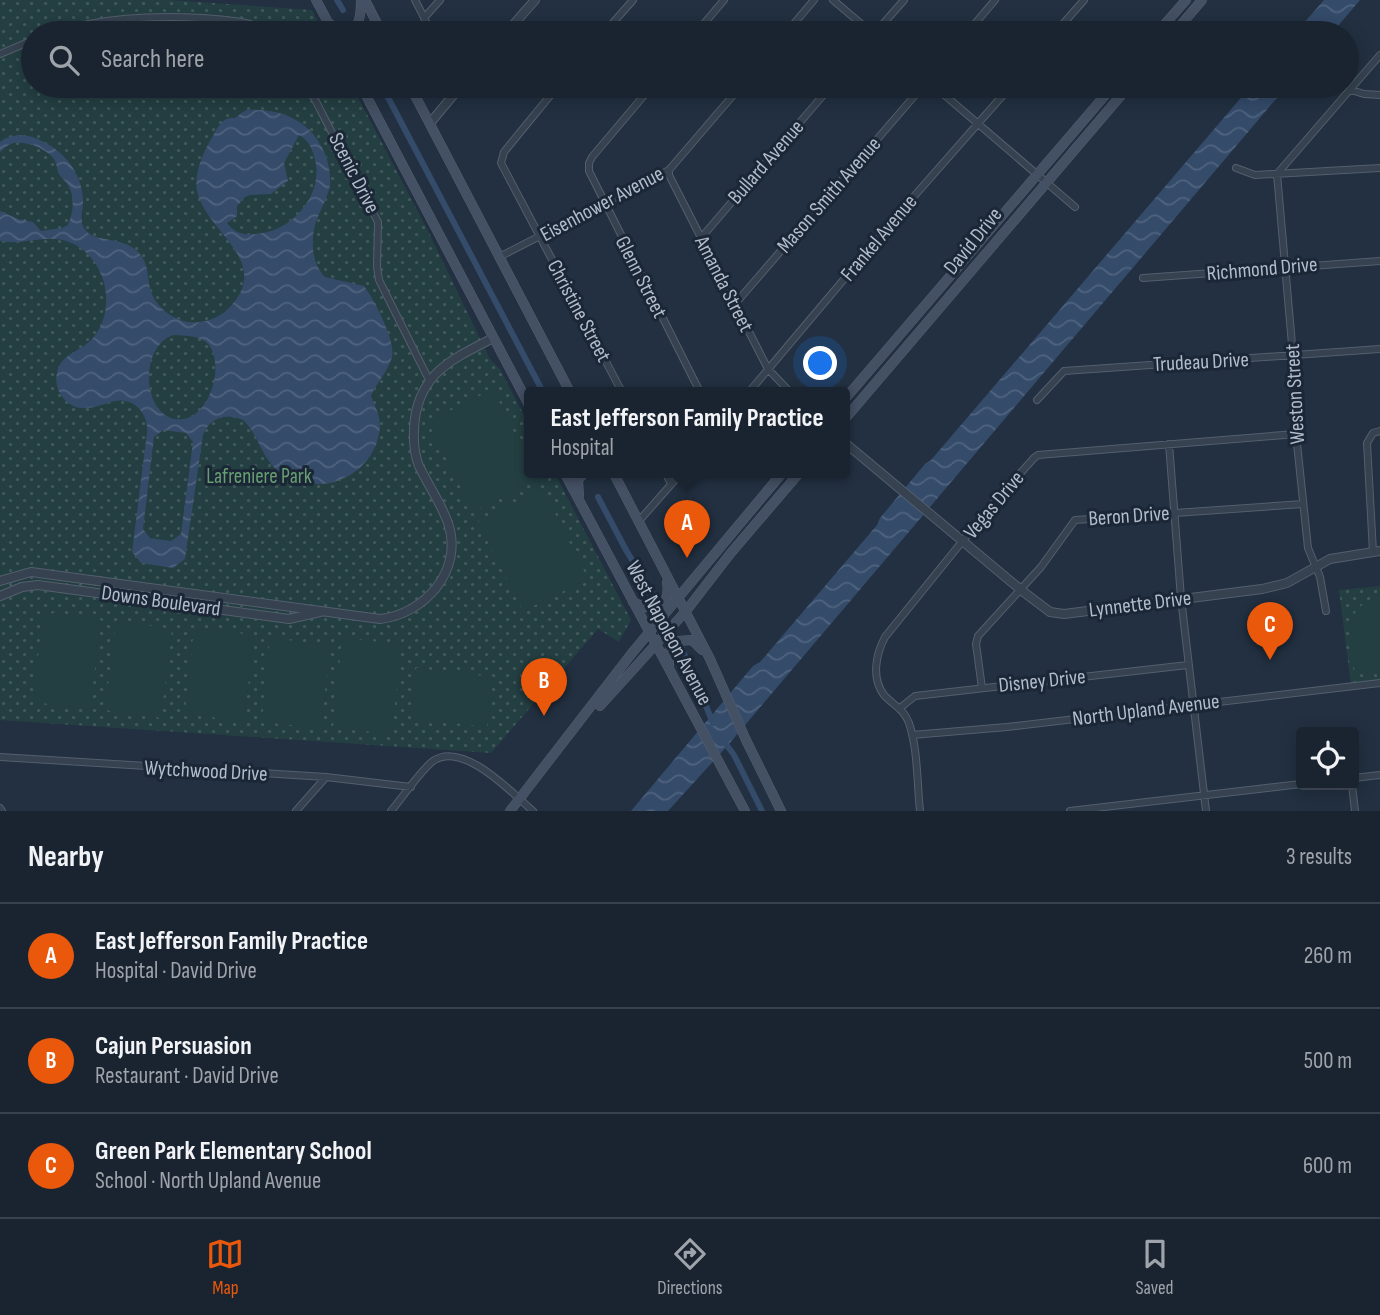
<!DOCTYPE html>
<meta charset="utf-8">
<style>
:root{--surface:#1a2431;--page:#232c39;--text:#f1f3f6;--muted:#9fa4ab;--line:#38414d;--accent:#ea580c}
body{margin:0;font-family:"Sofia Sans Condensed",sans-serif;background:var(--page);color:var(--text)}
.controls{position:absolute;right:21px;bottom:21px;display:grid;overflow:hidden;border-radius:7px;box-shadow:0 4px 18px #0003}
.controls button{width:63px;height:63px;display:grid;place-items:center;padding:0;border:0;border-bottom:2px solid var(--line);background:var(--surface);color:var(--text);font:35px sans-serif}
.you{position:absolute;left:821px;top:364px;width:24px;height:24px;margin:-18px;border:5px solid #fff;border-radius:50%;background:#1a73e8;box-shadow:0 0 0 10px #1a73e833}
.badge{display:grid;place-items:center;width:46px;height:46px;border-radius:50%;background:var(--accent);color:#fff;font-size:23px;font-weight:700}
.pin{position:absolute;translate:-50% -58px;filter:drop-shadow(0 2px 4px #0008)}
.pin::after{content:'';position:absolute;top:37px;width:24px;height:21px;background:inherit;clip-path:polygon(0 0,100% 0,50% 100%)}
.popup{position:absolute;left:524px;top:387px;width:326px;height:91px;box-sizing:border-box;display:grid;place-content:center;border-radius:7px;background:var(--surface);filter:drop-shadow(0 2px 5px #0005);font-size:23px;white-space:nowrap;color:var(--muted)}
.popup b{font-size:26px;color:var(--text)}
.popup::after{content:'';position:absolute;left:50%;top:100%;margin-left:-14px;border:14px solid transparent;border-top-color:var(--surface)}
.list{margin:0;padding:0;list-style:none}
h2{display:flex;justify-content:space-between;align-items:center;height:91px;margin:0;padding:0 28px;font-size:30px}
h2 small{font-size:23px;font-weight:400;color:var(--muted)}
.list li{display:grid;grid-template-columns:46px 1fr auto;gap:21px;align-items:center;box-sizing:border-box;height:105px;padding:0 28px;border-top:2px solid var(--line)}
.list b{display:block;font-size:26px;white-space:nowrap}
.list p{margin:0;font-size:23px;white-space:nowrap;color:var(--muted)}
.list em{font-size:23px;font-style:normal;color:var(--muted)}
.icon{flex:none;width:38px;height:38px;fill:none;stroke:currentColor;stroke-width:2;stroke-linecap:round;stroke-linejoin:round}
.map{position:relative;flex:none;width:1380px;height:811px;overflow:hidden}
.search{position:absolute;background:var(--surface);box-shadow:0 4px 18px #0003;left:21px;right:21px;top:21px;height:77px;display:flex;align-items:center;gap:18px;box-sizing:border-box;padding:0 24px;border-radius:38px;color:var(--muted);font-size:26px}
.sheet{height:406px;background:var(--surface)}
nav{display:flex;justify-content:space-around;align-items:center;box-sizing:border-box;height:98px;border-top:2px solid var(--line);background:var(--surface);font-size:19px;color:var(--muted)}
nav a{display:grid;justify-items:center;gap:4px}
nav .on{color:var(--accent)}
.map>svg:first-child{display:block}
.grass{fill:url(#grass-dots)}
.pitch{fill:#243f42}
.water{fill:url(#water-waves);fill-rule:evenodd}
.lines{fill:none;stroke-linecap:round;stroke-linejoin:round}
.canal{stroke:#344b6a;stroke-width:6}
.minor-casing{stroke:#545f6e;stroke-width:8}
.tertiary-casing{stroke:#545f6e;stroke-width:10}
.secondary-casing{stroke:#545f6e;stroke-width:10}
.minor{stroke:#364250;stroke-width:6}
.tertiary{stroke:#364250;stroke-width:8}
.secondary{stroke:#445064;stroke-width:9}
.labels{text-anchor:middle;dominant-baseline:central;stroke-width:6;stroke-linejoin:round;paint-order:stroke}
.street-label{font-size:21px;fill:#b2bccb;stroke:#1b2736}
.park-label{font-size:21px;fill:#679f72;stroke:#1b2736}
</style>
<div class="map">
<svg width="1380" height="811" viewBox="0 0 1380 811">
<defs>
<pattern id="grass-dots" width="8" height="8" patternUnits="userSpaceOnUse" patternTransform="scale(1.75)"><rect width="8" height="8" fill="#243f42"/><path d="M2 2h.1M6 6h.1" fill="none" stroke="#41595c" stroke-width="1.8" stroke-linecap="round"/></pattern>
<pattern id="water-waves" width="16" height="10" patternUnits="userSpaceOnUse" patternTransform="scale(1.75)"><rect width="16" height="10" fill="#344b6a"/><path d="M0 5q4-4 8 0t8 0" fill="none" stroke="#4f637e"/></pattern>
</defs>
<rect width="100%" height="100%" fill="#223041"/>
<path class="grass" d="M0,0H170L312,10L324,33H33V86H352L428,231L490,359L500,369L529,425L530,472H554L631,620L619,642L598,629L491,753L0,720Z
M1380,586V681L1351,685L1339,590Z"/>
<path class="pitch" d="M493,389L529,463L530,472H534L538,480L473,512L428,422Z
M542,488L588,579L523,611L478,521Z
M1367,602H1380V671L1355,673C1352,649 1341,615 1367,602Z
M43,612L101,620L90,709L33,702Z
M116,621L172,629L161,718L105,710Z
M194,628L254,635L244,721L185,714Z
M270,638L330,645L321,728L262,722Z
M342,638L401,644L392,734L333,728Z
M416,668L493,677L487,727L411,718Z"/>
<path class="water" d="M1324,0H1360L1332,33H1295Z
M1251,86H1287L729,744L668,811H631L753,666L760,662L877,525L880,518L925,464L931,460Z
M246,110C281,108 311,120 325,154C329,164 331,176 330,186C327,199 320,210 316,222C310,240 312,265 325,277L364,286C374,299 396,341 392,357C388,372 376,383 371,396C375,407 380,414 380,426C377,474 323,499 284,475C260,460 261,437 243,420C226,413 210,417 203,435L185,559L173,568L141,563L132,552L147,433C149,415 135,397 115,401C96,406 76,417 61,395C55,386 55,374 60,364C68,352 84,349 93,338C118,308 106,256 69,242C48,233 23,246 0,241V211L18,219L33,222L41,231L62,228L68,225C73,214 75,198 69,187C67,182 62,179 59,174C57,169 57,164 54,159C46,148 27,141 14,143C8,144 4,149 0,152V142C11,134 23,134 35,138C62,148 83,172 83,202C83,211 79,219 84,228C94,245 122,234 139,253C149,264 147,276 150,288C154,305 171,319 188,322C202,324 217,319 227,310C276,262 206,233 197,191C194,172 203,152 213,136C218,126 224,116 235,118ZM299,135C308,140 311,146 314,156C326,193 293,232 256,234C244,235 235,234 227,223L237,216V206L245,197L250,195L271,194L288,181L284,163ZM174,335C184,336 197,335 206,342C226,360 212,414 184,419C142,425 137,345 174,335ZM163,430L186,433L193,442L181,534L171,541L150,538L143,529L154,437Z"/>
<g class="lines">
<path class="canal" d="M337,0L343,10
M382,86L543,392
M598,497L626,550L657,601
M680,644L713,723
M722,739L734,755L762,811"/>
<defs>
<path id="minor" d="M415,0L432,33
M833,0L872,33
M424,18L440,0
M51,33C102,18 150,15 202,18C226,20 250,20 271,33
M604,33L633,0
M696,33L724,0
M786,33L814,0
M875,33L904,0
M967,33L995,0
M1055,33L1084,0
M0,54L33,40
M308,86L378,222L377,267L379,280L429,380
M558,86L504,152L501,163L622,392
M652,86L592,157L589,163V171L700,392
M934,86L1075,207
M1351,90L1364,94L1380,95
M1236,168L1255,175L1380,168
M669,170V175L768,369L790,392
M701,238L831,86
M499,257L669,170L741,86
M1143,278L1380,261
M735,304L923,86
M749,392L909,202L1011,86
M1037,400L1064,371L1380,349
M1169,444L1181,598L1206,811
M665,472L671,484
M638,522L682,472
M1373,552L1367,443L1373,433L1380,431
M1326,611L1320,577L1308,548L1296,434L1293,356L1277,174L1380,55
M982,688L976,644L978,636L1041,567L1075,520L1303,504
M900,708L915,696L1188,665
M912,735L1007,727L1380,683
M0,757L326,777L411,787
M1354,778L1380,775
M1352,785L1355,811
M0,808L2,811
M296,811L326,777
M391,811C402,798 421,770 433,761C463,740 512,793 533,811
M920,811C917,783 918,750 909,723C904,709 893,705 884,695C871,678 876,654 885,637L990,507L1034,458L1038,455L1296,434
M1070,811L1301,784"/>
<path id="tertiary" d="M506,33L535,0
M430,123L461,86
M844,442L1021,590L1050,612L1064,614L1262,589L1287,583L1330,559L1380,551
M0,581L31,572L380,619C425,614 464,570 448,523C441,503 428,485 419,466C413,451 413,434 415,418C422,371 455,358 493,338
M0,596L22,587L38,585L289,619L320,612"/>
<path id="secondary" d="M316,0L330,26
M365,0L382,33
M328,23C355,39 361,27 361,0
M1157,33L1186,0
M1174,33L1202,0
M361,86L530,407
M410,86L570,392
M844,400L1113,86
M844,420L1129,86
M564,472L745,811
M613,472L710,659L746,740L781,811
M579,496L578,480L585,472
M633,602C653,613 671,608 667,582
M669,665V651L678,641L692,640L702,650
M600,706L686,611L730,554L800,472
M510,811L632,653L783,472"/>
</defs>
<use href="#minor" class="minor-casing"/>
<use href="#tertiary" class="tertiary-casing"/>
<use href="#secondary" class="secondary-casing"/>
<use href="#minor" class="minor"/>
<use href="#tertiary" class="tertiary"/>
<use href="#secondary" class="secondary"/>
</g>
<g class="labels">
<g class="street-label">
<text transform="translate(766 162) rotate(-49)">Bullard Avenue</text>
<text transform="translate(354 173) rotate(63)">Scenic Drive</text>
<text transform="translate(829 195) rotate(-49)">Mason Smith Avenue</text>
<text transform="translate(602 204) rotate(-28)">Eisenhower Avenue</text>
<text transform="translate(879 238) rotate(-50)">Frankel Avenue</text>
<text transform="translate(973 241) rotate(-51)">David Drive</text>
<text transform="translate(1262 269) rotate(-5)">Richmond Drive</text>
<text transform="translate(641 277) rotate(63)">Glenn Street</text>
<text transform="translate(724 284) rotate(63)">Amanda Street</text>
<text transform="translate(579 311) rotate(62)">Christine Street</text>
<text transform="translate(1201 362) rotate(-3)">Trudeau Drive</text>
<text transform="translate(1295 394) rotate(-93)">Weston Street</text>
<text transform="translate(994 505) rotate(-50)">Vegas Drive</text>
<text transform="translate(1129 516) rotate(-4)">Beron Drive</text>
<text transform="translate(161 601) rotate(8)">Downs Boulevard</text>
<text transform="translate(1140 604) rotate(-7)">Lynnette Drive</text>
<text transform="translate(669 633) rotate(62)">West Napoleon Avenue</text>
<text transform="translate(1042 681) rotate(-6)">Disney Drive</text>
<text transform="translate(1146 710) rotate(-7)">North Upland Avenue</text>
<text transform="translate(206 771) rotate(3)">Wytchwood Drive</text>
</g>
<g class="park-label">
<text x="259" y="476">Lafreniere Park</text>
</g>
</g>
</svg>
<div class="controls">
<button><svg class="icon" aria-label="locate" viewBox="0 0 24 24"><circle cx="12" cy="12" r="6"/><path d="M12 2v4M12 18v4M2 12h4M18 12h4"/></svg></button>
</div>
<div class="you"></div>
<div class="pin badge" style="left:687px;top:558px">A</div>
<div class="popup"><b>East Jefferson Family Practice</b>Hospital</div>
<div class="pin badge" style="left:544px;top:716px">B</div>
<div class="pin badge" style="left:1270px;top:660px">C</div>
<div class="search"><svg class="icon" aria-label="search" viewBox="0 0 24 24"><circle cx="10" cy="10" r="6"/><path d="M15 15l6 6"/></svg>Search here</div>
</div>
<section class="sheet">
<h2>Nearby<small>3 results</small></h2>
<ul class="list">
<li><span class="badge">A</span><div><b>East Jefferson Family Practice</b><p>Hospital · David Drive</p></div><em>260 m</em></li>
<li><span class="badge">B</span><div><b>Cajun Persuasion</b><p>Restaurant · David Drive</p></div><em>500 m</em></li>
<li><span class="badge">C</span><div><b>Green Park Elementary School</b><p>School · North Upland Avenue</p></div><em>600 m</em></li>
</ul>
</section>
<nav>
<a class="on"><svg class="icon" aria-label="map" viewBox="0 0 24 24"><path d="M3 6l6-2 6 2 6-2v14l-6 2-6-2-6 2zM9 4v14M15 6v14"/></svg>Map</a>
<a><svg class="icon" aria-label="directions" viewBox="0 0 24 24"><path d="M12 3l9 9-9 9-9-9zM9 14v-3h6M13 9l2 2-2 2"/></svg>Directions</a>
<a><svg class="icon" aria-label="saved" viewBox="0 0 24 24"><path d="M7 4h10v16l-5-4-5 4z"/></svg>Saved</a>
</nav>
